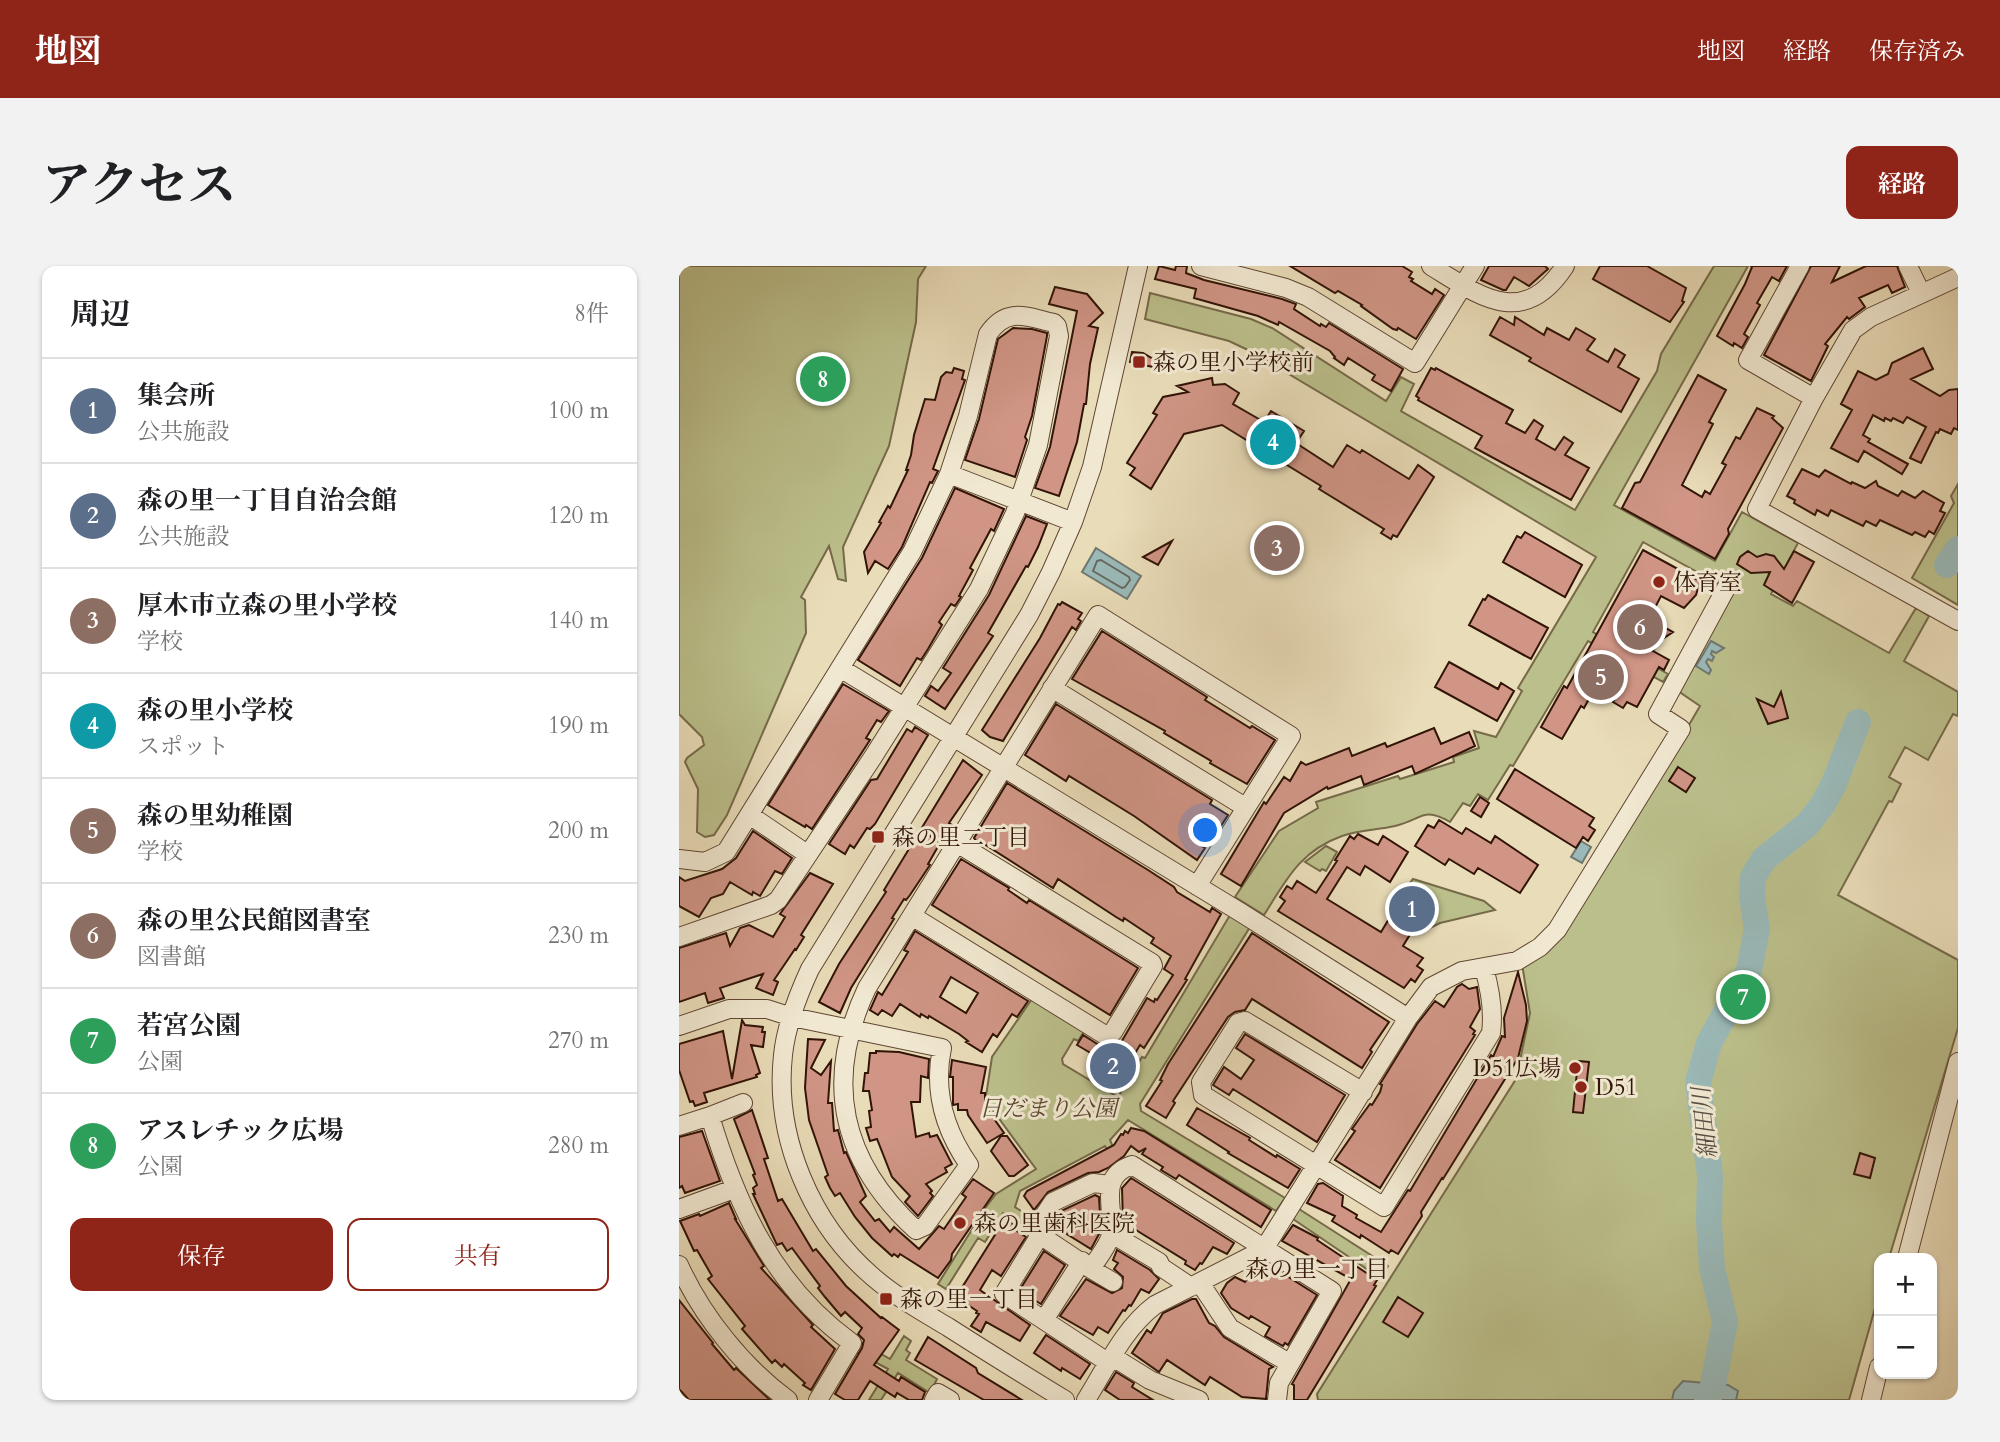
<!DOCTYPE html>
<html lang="ja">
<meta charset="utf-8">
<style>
:root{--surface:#fff;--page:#f2f2f2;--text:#202124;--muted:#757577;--line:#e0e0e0;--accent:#8f2418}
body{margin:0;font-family:Cardo,"Noto Serif JP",serif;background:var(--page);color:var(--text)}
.controls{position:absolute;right:21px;bottom:21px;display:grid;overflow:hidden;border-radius:14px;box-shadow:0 2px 5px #0004}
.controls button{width:63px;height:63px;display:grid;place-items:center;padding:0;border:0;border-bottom:2px solid var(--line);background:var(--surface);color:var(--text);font:35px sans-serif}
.you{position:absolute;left:527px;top:565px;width:24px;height:24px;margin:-18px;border:5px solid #fff;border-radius:50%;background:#1a73e8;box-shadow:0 0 0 10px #1a73e833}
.badge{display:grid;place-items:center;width:46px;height:46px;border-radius:50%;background:var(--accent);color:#fff;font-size:23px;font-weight:700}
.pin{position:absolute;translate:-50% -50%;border:4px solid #fff;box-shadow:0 2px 7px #0006}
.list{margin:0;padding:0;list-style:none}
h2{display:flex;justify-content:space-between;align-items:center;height:91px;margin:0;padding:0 28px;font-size:30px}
h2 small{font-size:23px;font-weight:400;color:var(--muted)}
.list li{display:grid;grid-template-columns:46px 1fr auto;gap:21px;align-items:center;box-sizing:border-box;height:105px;padding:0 28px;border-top:2px solid var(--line)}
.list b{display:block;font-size:26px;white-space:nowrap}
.list p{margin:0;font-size:23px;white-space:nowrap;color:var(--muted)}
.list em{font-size:23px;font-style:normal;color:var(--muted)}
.actions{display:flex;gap:14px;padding:21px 28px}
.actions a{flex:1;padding:16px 0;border:2px solid var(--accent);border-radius:14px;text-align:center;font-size:24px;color:var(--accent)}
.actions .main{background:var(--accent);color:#fff}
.map{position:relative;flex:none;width:1279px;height:1134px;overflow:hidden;border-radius:14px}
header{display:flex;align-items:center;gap:42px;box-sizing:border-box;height:98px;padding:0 35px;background:var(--accent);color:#fff}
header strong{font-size:33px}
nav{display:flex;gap:38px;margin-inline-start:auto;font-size:24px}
.intro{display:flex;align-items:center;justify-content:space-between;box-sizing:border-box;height:168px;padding:0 42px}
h1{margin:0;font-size:49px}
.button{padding:18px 32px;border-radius:14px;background:var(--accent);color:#fff;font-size:24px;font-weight:700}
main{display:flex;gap:42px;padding:0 42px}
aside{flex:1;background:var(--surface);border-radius:14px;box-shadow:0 2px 5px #0004}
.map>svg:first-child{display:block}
.green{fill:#bbbf8b;stroke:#766a49;stroke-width:2}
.water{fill:#9ab9b8;stroke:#707771;stroke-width:2}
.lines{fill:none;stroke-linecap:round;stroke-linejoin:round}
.shore{stroke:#666660;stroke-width:2}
.river{stroke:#9ab9b8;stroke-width:26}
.building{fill:#d09585;stroke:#321407;stroke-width:2;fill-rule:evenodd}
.minor-casing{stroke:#604633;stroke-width:20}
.minor{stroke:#f1e8d1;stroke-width:18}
.poi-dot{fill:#8f2418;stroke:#f1e8d1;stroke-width:2.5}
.labels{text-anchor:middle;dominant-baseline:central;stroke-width:6;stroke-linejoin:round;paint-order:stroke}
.poi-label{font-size:23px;fill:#321407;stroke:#f1e8d1;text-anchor:start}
.park-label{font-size:23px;font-style:italic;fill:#5b472f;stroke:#f1e8d1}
.water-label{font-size:24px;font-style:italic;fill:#564e45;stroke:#f1e8d1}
.neighbourhood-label{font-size:24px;fill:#321407;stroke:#f1e8d1}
</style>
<header>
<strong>地図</strong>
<nav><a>地図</a><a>経路</a><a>保存済み</a></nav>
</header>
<div class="intro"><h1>アクセス</h1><a class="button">経路</a></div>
<main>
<aside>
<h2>周辺<small>8件</small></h2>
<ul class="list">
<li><span class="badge" style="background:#5c6f8a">1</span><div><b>集会所</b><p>公共施設</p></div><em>100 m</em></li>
<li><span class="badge" style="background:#5c6f8a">2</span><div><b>森の里一丁目自治会館</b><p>公共施設</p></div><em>120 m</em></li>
<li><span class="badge" style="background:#8d6e63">3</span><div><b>厚木市立森の里小学校</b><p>学校</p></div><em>140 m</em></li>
<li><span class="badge" style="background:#0f9aa8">4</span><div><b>森の里小学校</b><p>スポット</p></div><em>190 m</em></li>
<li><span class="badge" style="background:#8d6e63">5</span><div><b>森の里幼稚園</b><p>学校</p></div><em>200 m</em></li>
<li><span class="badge" style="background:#8d6e63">6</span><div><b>森の里公民館図書室</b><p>図書館</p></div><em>230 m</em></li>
<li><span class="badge" style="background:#2e9e5b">7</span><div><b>若宮公園</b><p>公園</p></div><em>270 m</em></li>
<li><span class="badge" style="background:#2e9e5b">8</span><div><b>アスレチック広場</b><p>公園</p></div><em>280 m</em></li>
</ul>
<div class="actions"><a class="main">保存</a><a>共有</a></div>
</aside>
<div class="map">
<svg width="1279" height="1134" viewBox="0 0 1279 1134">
<rect width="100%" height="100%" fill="#e9dcb8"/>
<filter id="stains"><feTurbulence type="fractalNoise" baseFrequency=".00286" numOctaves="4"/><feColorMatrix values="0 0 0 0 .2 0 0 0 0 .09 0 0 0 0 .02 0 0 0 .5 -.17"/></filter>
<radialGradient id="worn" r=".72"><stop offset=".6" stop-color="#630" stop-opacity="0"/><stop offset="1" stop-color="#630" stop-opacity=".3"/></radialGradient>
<path class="green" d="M0,0H247L239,13L237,56L210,180L164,281L167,315L159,313L150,280L122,331L126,334L127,367L48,549L35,569L26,571L18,566L19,523L6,496L8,492L25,479L23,471L0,448Z
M1035,0H1069L935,239L1036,295L1063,246L1119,277L1092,328L1114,340L1118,335L1210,387L1237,342L1250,350L1225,395L1279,426V450L1274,448L1249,494L1226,481L1210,511L1222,518L1213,536L1210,535L1159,629L1279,694V762L1210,992H1200V1028L1170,1134H639L638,1128L837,813L851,747L843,698L961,543L1021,440L1002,427L1000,423L1052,325L964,276L914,366L989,408L984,416L909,375L834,500L831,499L809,534L799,528L791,540L784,537L771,556C743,540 743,554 716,560C699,564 680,564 663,570C621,585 607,614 585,649L556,631L600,565L639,542L637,536L719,510L721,513L775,496L774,491L800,482L795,465L817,471L843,425L839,422L917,291L571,85L550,75L466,53L471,27L572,53L593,62L707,135L722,111L735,118L722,145L896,244L978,105L982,88Z
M1279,218V339L1233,312L1275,237L1272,230Z
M647,580L658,586L647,605L643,603L641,605L626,596Z
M734,613L805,635L816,644L761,657L745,665L741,663L756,638L728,621Z
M551,649L571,661L461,838L462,845L606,932L597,945L449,854L431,874L441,897L437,901L426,880L341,925L336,941L354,953L349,961L324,947L306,976L299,972L267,1023L259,1018L307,941L317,928L357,903L313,843L307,830L313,791L355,730L406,764L399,775L395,773L383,793L384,798L439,831L463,791L466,792Z
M620,943L709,1000L701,1012L614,953Z
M225,1070L232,1075L227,1084L231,1087L227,1094L258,1113L251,1127L219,1107L202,1134H190L209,1103L177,1086L183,1077L211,1093Z"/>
<path class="water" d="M417,282L462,310L448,333L403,306Z
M1032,375L1045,382L1037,387L1033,385L1032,388L1035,391L1033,395L1029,393L1027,396L1032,404L1030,408L1017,400Z
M902,575L912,581L903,597L892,591Z
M1004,1115L1049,1119L1059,1125L1057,1134H993L995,1125Z"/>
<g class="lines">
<path class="shore" d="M422,294L450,311L451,314L446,321L443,322L414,305L418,295Z"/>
<path class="river" d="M1268,299L1279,283
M1028,1134L1033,1124L1046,1056L1033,1002L1030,956L1031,910L1019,816L1030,777L1070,704L1078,663L1073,631L1074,611L1085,593L1129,558L1144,538L1154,520L1179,456"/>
</g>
<path class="building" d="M480,0L496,4L497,0H508L507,7L525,14L603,33L617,38L615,43L641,60L642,58L647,61L650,57L724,103L712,125L693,114L696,109L669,92L665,99L655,92L656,91L651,85L600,56L599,59L579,50L515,32L517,23L476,13Z
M611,0H723L733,6L730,11L734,13L732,15L753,28L756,23L765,29L737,73L719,62L718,64L714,63L682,40L683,39L659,25L656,27Z
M810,0H866L869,3L850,20L835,11L827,24H824L802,14Z
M921,0H968L1007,22L1003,35L1005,36L991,56L914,13Z
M1072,0H1108L1100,15L1093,11L1078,37L1081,39L1065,68L1069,71L1063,82L1055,77L1054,80L1038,70L1066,18L1073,1Z
M1132,0H1161L1153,16L1187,0H1218L1226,21L1213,27L1209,19L1180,32L1186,41L1170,53L1168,51L1146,78L1149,80L1132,115L1085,89Z
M376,21L408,28L424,47L410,60L419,62L411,98L407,138H405L398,176L380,230L356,222L371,181L398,45L370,38Z
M821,51L835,59L836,51L865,69L868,62L890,74L897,62L916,73L908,84L929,96L936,83L946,89L939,101L960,113L942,146L850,95L852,92L811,69Z
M334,62L353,63L368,67V70L353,150L346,171L348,174L336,211L286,194L300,153L319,73Z
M1244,82L1254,103L1232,113L1261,130L1270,124L1279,123V164L1275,162L1272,168L1261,163L1259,167L1257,166L1242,197L1231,192L1247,161L1228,151L1224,157L1214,152L1212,155L1206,152L1205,155L1194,149L1184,169L1191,173L1189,176L1229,198L1223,208L1185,185L1179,196L1152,182L1173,144L1162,138L1179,105L1197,114L1209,108L1213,97Z
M453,86L464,87L489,102L488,104L451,96Z
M275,102L285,105L283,113L286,114L254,203L259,205L253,217L251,216L223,281L209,303L196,295L189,307L185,286L202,257L200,256L209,240L211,242L229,204H227L232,189L235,169L246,133L256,134L262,111L267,106L273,107Z
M752,102L756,104L757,102L834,144L827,157L846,167L855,154L864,160L857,173L876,184L885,171L894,177L886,189L910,202L892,234L796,182L803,170L739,134L740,132L737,130Z
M1019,109L1047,124L1030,156L1034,158L1003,219L1023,231L1026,225L1031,228L1047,199L1043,197L1057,171L1061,173L1078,142L1095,150L1093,152L1104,162L1049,263L1050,268L1036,293L943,242L956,217L961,216Z
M533,112L534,119L546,118L560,127L554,138L585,156L592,145L625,165L617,177L654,201L668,179L681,187L683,184L730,213L739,199L750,207L755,211L718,271L714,269L712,273L702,267L705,263L640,223L642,220L543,159L505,168L472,223L451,209L456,202L448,197L478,149L474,147L484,131L509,126L498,120Z
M1123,203L1140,211L1146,204L1172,218L1173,216L1186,222L1197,215L1199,220L1219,230L1223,225L1236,232L1244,225L1265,237L1261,245L1266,247L1255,268L1250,265L1246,271L1236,266L1233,269L1201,254L1197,260L1187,255L1184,260L1152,244L1149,250L1138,244L1136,249L1115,237L1116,234L1108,230Z
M276,222L325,243L315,265L312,263L291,302L294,304L280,330L282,331L276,340L272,338L260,356L263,359L249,383L242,394L238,392L221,420L179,394L243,292Z
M347,250L368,258L359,281L349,301L347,300L309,367L314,370L266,443L246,430L252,420L259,425L272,407L264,402L310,329Z
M846,266L903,299L886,331L824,296L838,270L842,272Z
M493,275L479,299L464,291Z
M964,284L1021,315L1017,329L1005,342L982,330L970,353L994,366L982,374L974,385L990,394L985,404L980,401L958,441L948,436L944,442L934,436L938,429L918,418L905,442L902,440L883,473L862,461L885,420L888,422Z
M1069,285L1078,291L1087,288L1095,290L1105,303L1115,285L1135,296L1113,337L1085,319L1091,306L1072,307L1058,298L1061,291Z
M809,329L869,362L852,393L790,359L804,333L806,334Z
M383,336L403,347L399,353L402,355L397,364L393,361L324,475L311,471L303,464L361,372L379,338L381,339Z
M423,365L528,431L526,434L571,462L573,460L596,474L568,518L531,497L532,495L485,467L486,465L393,413Z
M770,396L819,423L822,417L835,425L818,455L756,421Z
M164,418L210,445L202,456L198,454L187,472L191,474L133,563L127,559L126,561L89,539Z
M1102,426L1109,452L1089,458L1078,433L1095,441Z
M377,438L533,534L531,538L549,549L540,563L534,560L521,579L526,582L518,594L455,550L390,510L387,515L346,489Z
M236,461L249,469L196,558L191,563L188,562L175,582L171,579L166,588L150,578L192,514L198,513L228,463L233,466Z
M755,462L762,478L790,466L796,480L736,508L733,500L685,519L682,510L649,523L648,521L605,547L562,620L542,608L585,536L587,538L605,511L611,515L622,496L627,499L670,482L673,490L706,477L708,481Z
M284,494L303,509L270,557L273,559L265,571L248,568L261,577L249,598L251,599L231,629L227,634L225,633L213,652L215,653L172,722L161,747L140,736L160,698L207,626L205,624Z
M999,501L1016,512L1007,526L990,515Z
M836,503L915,552L910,560L916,564L909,575L904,571L897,582L818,533Z
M328,517L469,604L495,621L498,626L531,646L533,642L542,648L506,713L508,714L465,782L461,779L436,821L421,811L426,803L412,794L415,789L398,779L404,769L420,779L429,780L437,785L468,732L475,736L476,733L478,734L494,709L485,703L492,690L472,677L475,672L445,652L444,655L437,651L379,613L374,622L305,578L298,576L295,572Z
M801,531L810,537L802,551L792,545Z
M760,554L783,568L787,562L812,577L816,570L859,599L841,627L799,602L795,608L770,593L766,599L736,580L749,559L755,562Z
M74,565L113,592L103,608L96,605L81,630L74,626L73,629L51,616L44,628L32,632L20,651L0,640V611L6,615L43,603L57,592Z
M679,568L699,579L704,570L729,586L711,616L686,600L681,609L668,601L648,633L702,666L728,623L754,638L738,664L735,662L724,680L744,692L738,700L744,704L736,716L732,713L725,722L599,645L606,635L601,631L608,620L613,623L618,615L637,627L658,595L656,594L671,570L675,573Z
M282,593L330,622L329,624L348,637L350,634L459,702L431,749L253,639Z
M131,607L154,618L122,669L125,671L117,684L116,683L95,714L99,716L94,729L77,722L84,708L41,722L45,732L29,737L26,727L0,736V682L47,667L51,680L61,662L70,659L94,671L106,651L101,648Z
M236,665L349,735L338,751L333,748L318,771L314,768L303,786L287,776L289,775L280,768L250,750L249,752L242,748L241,751L221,738L213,750L203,744L199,749L191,744L199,726L203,729L229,686L225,684ZM272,711L299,727L287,747L261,731Z
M573,667L710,756L691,784L693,786L683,802L573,733L566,744L556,746L549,751L494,835L496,837L487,852L467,840L483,815L481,814L489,798Z
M839,706L847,739L848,755L839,792L764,913L763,912L742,946L743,950L719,988L712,984L710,987L682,969L681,972L653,955L656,950L628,937L639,918L644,917L664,930L663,940L678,949L677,952L702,966L729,924L731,925L812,789L814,791L823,770L826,771L825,752Z
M783,718L790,723L798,721L801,743L791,761L796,765L794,768L796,769L701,922L656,894L676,865L673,863L680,853L691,838L693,839L701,826L703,819L701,818L738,758L756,735L765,741L778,721Z
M63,754L66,759L84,761L83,766H86L84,781L72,779L81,807L77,809L78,811L25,827L28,836L16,840L14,835L11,836L0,804V778L44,765L53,813Z
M566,768L666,829L638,876L554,823L550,829L534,819L545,801L562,813L575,794L557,782Z
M129,773L146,774L132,802L142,809L152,795L149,837H153L155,865L159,864L165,887L167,886L187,930L181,936L196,955L200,953L211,966L215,961L240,983L260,960L265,963L287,931L283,928L294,913L315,927L273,988L272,994L259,1012L221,988L219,991L215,988L213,990L193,972L176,951L161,927L156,930L151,922L146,911L149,909L130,854L126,822Z
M197,785L220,786L250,793L249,812L242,810L241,836H232L237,871L250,867L251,871L258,869L273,898L266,902L268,906L247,918L253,925L251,927L254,930L239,950L226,936L231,930L213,911L198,873L191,875L187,862L192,861L190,845L193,844L190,825H184L186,807H189L191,787H197Z
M273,794L307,801L302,827H306V840L325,867L308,877L289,849L288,844H279V838L274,839V811H271Z
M899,795L910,796L904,847L894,846Z
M518,842L571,872L570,874L597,891L598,889L621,903L609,922L549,887L550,886L508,859Z
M73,844L89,892L85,893L99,935L103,933L134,985L137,983L167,1020L202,1052L203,1051L220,1064L195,1099L220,1115L222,1111L246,1126L243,1134H230L218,1127L216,1131L191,1115L179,1134H166L156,1128L183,1082L185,1074L179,1068L183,1062L166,1046L162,1050L146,1031L139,1022L141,1020L113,982L108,985L103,977L98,979L74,928H76L74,922L78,919L74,909L76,908L55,853Z
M452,862L465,865L592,944L582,961L500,909L497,913L482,904L484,901L463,888L467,882L460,886L452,880L445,890L429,902L420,906L409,907L369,926L355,944L345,930L348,925L435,879L442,868L444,869L446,865L449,867Z
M23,865L41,915L6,927L3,920L0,922V871Z
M322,870H328L349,899L335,910H330L312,885Z
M1181,887L1196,892L1191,912L1175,908Z
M452,912L555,977L548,988L534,981L523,998L521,997L516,1004L506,998L507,995L444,956L443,922Z
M416,929L420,931L421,949L413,961L421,966L412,983L373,959L371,961L382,945Z
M50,937L57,953H56L85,1000L82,1002L134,1059L132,1061L156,1083L132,1124L124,1119L126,1117L105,1098L103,1101L96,1094L93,1097L63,1063L66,1060L29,1013L33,1010L18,984L15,985L1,955L20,948L21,950Z
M326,953L338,961L336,964L347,971L322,1010L313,1004L301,1024L351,1059L341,1075L307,1056L302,1066L292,1060L300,1048L297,1047L298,1045L277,1031Z
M614,959L639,972L638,974L698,1014L695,1019L697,1020L628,1134H615V1119L613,1118L672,1013L603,975Z
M438,984L471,1004L480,1013L470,1027L462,1023L452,1040L450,1039L446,1045L444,1044L429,1067L419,1061L414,1069L381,1050L407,1013L433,1027L443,1022L444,1011L435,1003L439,997L434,994Z
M365,985L386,999L362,1038L340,1025Z
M584,995L638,1029L609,1079L606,1077L604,1080L586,1070L591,1061L572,1050L570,1053L552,1042L542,1027L548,1017L556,1011L566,1016L575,1001Z
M719,1031L744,1047L729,1071L704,1056Z
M513,1033H517L530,1057L536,1060L545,1071L594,1101L590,1103L587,1133L563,1131L531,1111L526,1119L488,1094L480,1106L453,1087L468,1064L472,1067L484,1047Z
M0,1034L34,1077L33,1078L55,1104L57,1102L91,1134H10L0,1123Z
M367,1069L411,1098L401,1113L383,1102L382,1105L355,1087Z
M249,1071L297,1102L299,1107L343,1134H305L236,1094Z
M437,1106L455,1117L453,1121L474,1134H441L426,1124Z"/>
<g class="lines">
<defs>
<path id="minor" d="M522,0L607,22L629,31L736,97L796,0
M752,0C801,30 844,64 886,0
M1121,0L1069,94L1135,132
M1229,0L1242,27
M1279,11L1192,51L1174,64L1135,132L1078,243L1279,355
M270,208L394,256
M161,402L561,646L729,752
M373,422L566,541
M72,550L128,588
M0,593L26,596L47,586L233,286L270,208L289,150L309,68C328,40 348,51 375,57L378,60L380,70L359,179L336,247L300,323L194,491L99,634L92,639L0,671
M233,650L426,769L434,766L474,700L473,697L278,577
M0,760L50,743H88L113,751L263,782C254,825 265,863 290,899L246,960L237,964C162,895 144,815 188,722L419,349L612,470L518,620
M684,826L566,755L559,757L522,816L524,829L705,941L812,767C815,745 811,723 805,702
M31,850L64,837
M0,860L31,850C58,940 94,1020 173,1077L139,1134
M0,943L55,923
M361,969L356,963L374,936L414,917L431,919
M432,970L438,971L480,996L482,1001L512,1021
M1228,992L1279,796
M0,999C23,1050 64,1101 109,1134
M412,1003L361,969L325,1028L430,1097
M434,1016L412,1003C418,993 430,979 432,968C436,941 418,911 453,899L653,1025L600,1117L598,1134
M521,1017L551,1062L610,1097
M365,1054L403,995
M434,1091L471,1114L520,1134
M255,1134L259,1127L271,1134
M386,1134C347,1110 308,1086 269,1061C244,1046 217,1031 194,1011C132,958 95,871 104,789C107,760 119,729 131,703L350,349L372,306L394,256L413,201L459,0
M407,1134C427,1102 445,1062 476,1039L574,989L590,975L729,752L752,721L783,705L838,695L861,681L878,664L1002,463L979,448L1052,313
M1192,1134L1200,1101"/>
</defs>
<use href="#minor" class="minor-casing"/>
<use href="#minor" class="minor"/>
</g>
<g class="poi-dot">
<rect x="453" y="89" width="14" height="14" rx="3.5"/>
<circle cx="980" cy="316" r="7"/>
<rect x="192" y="564" width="14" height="14" rx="3.5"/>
<circle cx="896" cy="802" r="7"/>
<circle cx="902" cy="821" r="7"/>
<circle cx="281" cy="957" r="7"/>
<rect x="200" y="1026" width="14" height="14" rx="3.5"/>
</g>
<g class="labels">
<g class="poi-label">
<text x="474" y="96">森の里小学校前</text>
<text x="994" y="316">体育室</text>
<text x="213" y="571">森の里二丁目</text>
<text x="882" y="802" text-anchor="end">D51広場</text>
<text x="916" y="821">D51</text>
<text x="295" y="957">森の里歯科医院</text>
<text x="221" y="1033">森の里一丁目</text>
</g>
<g class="park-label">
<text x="369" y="842">日だまり公園</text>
</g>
<g class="water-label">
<text transform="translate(1026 857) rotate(-96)">細田川</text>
</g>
<g class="neighbourhood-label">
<text x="638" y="1003">森の里一丁目</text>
</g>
</g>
<rect width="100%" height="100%" filter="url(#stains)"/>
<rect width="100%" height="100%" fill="url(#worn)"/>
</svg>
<div class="controls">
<button>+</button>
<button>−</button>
</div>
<div class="you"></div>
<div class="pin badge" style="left:733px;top:643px;background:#5c6f8a">1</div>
<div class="pin badge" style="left:434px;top:800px;background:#5c6f8a">2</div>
<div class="pin badge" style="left:598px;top:282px;background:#8d6e63">3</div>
<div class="pin badge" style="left:594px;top:176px;background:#0f9aa8">4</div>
<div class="pin badge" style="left:922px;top:411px;background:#8d6e63">5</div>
<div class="pin badge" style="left:961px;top:361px;background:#8d6e63">6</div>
<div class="pin badge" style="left:1064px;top:731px;background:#2e9e5b">7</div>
<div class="pin badge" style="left:144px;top:113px;background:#2e9e5b">8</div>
</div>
</main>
